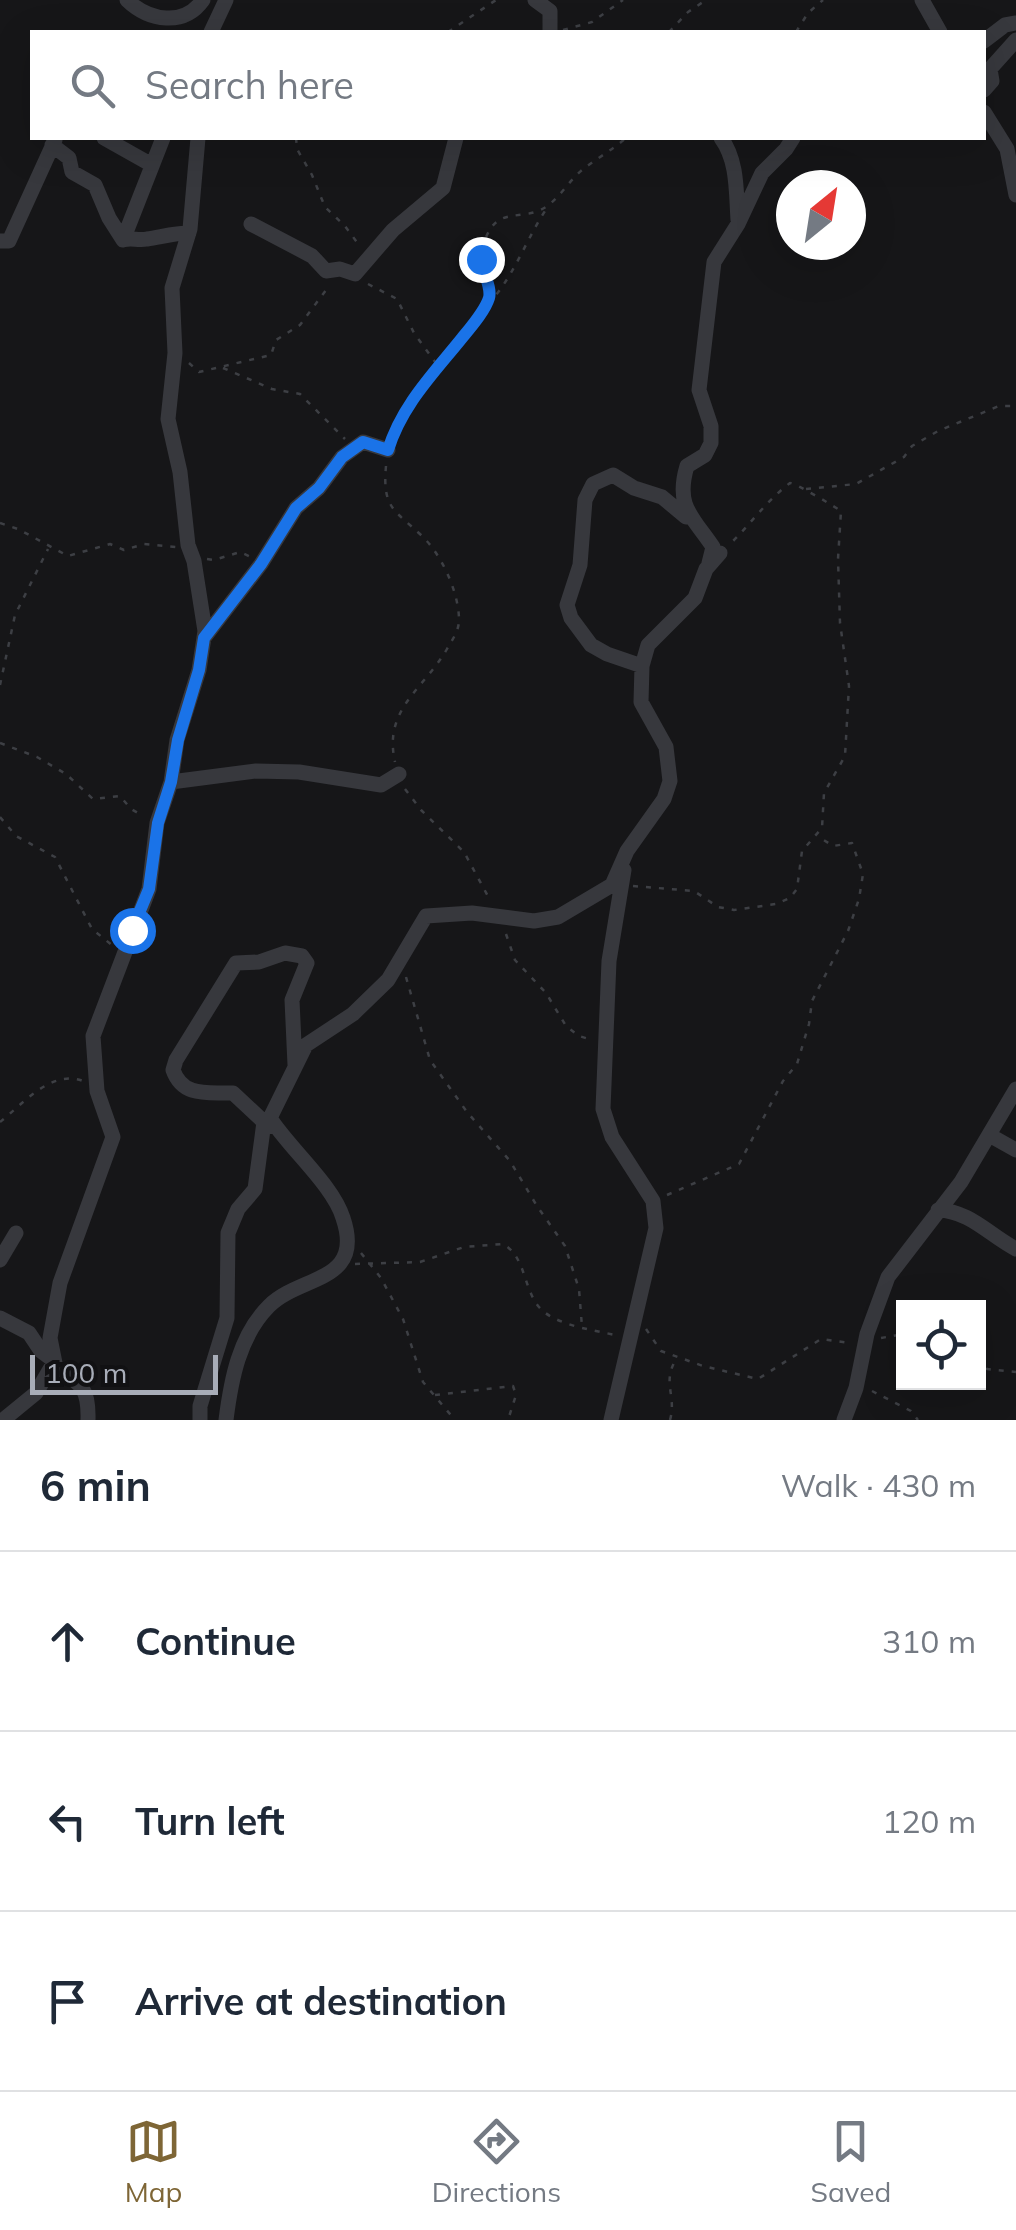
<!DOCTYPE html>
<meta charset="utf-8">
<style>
:root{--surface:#fff;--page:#f2f2f3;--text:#1f2937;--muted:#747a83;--line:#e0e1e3;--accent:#7e6636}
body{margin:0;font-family:Mulish,sans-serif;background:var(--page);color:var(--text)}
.controls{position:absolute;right:30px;bottom:30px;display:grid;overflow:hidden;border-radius:0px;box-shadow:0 10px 40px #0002}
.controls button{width:90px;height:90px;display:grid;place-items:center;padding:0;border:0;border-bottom:2px solid var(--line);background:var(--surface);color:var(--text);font:50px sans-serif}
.compass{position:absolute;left:776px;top:170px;width:90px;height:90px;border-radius:50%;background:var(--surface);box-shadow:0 10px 40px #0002;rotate:30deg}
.scale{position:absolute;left:30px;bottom:25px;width:188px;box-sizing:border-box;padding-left:10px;border:5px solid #a8adb8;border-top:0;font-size:28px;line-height:35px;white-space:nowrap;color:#a8adb8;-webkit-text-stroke:8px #111113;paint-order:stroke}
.stop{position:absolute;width:30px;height:30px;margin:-22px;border:8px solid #1a73e8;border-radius:50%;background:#fff}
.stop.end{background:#1a73e8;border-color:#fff;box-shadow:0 2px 10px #0008}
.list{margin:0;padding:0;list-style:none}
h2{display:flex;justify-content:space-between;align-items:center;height:130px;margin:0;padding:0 40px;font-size:42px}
h2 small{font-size:32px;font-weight:400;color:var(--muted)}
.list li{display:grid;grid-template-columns:65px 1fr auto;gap:30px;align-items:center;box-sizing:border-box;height:180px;padding:0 40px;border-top:2px solid var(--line)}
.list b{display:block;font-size:38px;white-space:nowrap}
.list em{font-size:32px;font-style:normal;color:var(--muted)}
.icon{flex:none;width:55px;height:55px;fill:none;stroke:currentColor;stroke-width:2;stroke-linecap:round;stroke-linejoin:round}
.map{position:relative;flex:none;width:1016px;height:1420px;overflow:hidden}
.search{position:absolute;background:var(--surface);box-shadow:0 10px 40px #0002;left:30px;right:30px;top:30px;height:110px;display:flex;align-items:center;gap:25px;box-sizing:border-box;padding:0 35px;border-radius:0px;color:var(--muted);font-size:38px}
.sheet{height:670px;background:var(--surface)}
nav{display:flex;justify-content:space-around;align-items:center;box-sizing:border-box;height:140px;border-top:2px solid var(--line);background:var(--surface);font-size:28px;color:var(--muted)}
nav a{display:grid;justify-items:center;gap:5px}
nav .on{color:var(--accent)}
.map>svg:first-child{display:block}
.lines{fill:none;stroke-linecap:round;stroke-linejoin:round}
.path{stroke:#3d3f44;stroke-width:2.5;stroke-dasharray:5 8;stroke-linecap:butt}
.street{stroke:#37383d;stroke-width:15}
.route{stroke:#1a73e8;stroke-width:12}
</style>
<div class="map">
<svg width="1016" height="1420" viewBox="0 0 1016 1420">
<rect width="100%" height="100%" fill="#161618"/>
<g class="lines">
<path class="path" d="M563,30L592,22L623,0
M448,32L496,0
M669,32L688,12L706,0
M796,32L808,13L823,0
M296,138L297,149L312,175L325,207L345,226L359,245
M368,284L397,299L414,333L438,366
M488,304C515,276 526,238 549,205
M189,363L199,372L271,355L276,340L300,325L329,286
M223,368L272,389L300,394L345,439
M392,438L412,397L430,379L489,299C491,281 478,268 483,246C496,200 523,226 550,204C562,194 570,180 582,170C596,159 612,150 626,138
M386,466C382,509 395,510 422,536C442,555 459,593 459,620C459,631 452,640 447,649C423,690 383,709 395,762
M806,489L856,484L904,457L912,446L938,431L999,406H1016
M0,523L18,529L68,556L110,544L124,550L144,544L176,547
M207,559L214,560L240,552L251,557
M0,685L15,615L48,549
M0,743L37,757L66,774L93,799L120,796L131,809L143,816
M405,789L421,810L464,852L490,900
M0,817L16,836L55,857L92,929L113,946
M633,886L694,891L718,907L734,910L776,904L790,898L797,889L802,851L822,828L824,793L845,756L849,686L840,623L838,559L841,511C832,505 797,484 790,483C766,501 750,525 729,545
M506,934L515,960L546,993L566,1026L579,1036L592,1040
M406,977L430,1060L467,1112L510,1161L537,1206L565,1246L579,1289L582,1327
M0,1122C23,1104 51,1069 83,1081
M667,1195L739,1164L783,1081L797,1064L809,1024L812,1001L848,931L859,899L863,874L852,843L833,846L819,837
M361,1253L381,1278L403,1319L423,1382L455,1420
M355,1264L420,1262L464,1247L503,1244C526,1257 523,1288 539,1307C554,1325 593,1330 615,1335
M646,1329L661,1351L703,1366L758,1379L821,1339L850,1343
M881,1338L904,1334
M978,1358L987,1369L1016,1372
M872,1391L911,1411L918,1420
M435,1395L513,1386L516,1395L508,1420
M670,1420C677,1395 661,1382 677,1358"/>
<path class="street" d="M127,0C149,21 184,27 203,0
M535,0L550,11V32
M922,0L940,32
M211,32L226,0
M984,41L1005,25L1016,23
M984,90L992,81L990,69L1016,40
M984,112L1007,149L1016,195
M104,138L152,165
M721,138C738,161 736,192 738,220
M52,145L69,158L72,172L95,185L109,218L123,240C132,237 137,241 147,239C161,237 174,233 189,233
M251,224L312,256L326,271L340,269L355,274L393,230L443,188L456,138
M123,240L163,138
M0,241H9L55,140
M709,563L713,547C692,516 675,506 687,466L705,455L711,443V426L699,390L714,262L738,224L762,173L786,149L793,138
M204,638L261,564L296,508L319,488L342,457L363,442L388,450
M642,666L607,654L591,645L571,618L567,605L580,565L585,500L593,484L613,475L634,488L662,497L686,517
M171,782L256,771L299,772L381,785L399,774
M277,1128L264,1122L233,1093C208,1092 183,1098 173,1070L176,1060L236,963L259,962L285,953L302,956L307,963L292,1000L295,1065
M991,1136L1016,1150
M938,1210C970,1211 989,1235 1016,1249
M0,1260L16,1233
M0,1318L29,1333L41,1351L53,1360
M3,1420L36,1393L53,1364
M88,1420C89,1387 81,1384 56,1368L50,1338L60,1283L113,1137L97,1091L93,1036L149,889L157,823L171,782L177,740L199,670L205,631L194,561L188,545L180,472L168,419L175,353L172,288L190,229L198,138
M200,1420V1406L227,1318L228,1233L238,1209L255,1189L264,1122
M226,1420C231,1380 239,1336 269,1306C300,1275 365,1283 343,1218C333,1185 289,1148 270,1118L306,1045L353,1014L388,980L426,916L472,913L534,921L558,917L612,885L627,851L664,799L670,781L666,747L641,702L642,666L648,645L695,598L706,569L720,553
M611,1420L656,1228L653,1201L612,1137L603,1109L609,961L624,870
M844,1420L856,1388L867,1334L888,1277L961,1182L1016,1089"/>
</g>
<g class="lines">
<path class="route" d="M132,930L149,889L158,823L171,782L178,740L199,670L204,638L261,564L296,508L319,488L342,457L363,442L388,450C402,405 433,374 462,338C471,327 485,311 489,298C492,287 482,271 481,259"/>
</g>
</svg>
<div class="controls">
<button><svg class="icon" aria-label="locate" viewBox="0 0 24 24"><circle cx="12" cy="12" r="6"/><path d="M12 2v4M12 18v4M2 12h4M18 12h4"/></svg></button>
</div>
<svg class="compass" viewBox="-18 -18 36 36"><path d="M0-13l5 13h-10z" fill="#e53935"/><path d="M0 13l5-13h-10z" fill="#747a83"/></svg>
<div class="scale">100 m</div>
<div class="stop" style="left:132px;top:930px"></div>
<div class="stop end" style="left:481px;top:259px"></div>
<div class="search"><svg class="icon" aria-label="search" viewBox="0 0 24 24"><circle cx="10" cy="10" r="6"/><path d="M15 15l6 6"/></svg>Search here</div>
</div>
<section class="sheet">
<h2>6 min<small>Walk · 430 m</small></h2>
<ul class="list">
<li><svg class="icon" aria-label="ahead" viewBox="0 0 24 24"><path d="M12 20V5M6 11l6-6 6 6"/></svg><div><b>Continue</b></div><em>310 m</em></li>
<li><svg class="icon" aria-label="left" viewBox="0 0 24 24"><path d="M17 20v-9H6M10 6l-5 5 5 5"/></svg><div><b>Turn left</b></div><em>120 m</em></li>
<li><svg class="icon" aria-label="arrive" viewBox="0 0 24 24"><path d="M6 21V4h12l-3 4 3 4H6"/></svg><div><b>Arrive at destination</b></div></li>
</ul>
</section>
<nav>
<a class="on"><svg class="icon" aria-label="map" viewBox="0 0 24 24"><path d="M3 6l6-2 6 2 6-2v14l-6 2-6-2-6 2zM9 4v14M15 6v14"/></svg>Map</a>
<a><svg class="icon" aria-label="directions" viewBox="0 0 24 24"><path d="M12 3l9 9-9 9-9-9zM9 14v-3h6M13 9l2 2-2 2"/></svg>Directions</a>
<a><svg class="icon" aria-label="saved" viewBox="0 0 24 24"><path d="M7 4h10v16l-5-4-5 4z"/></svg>Saved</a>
</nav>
